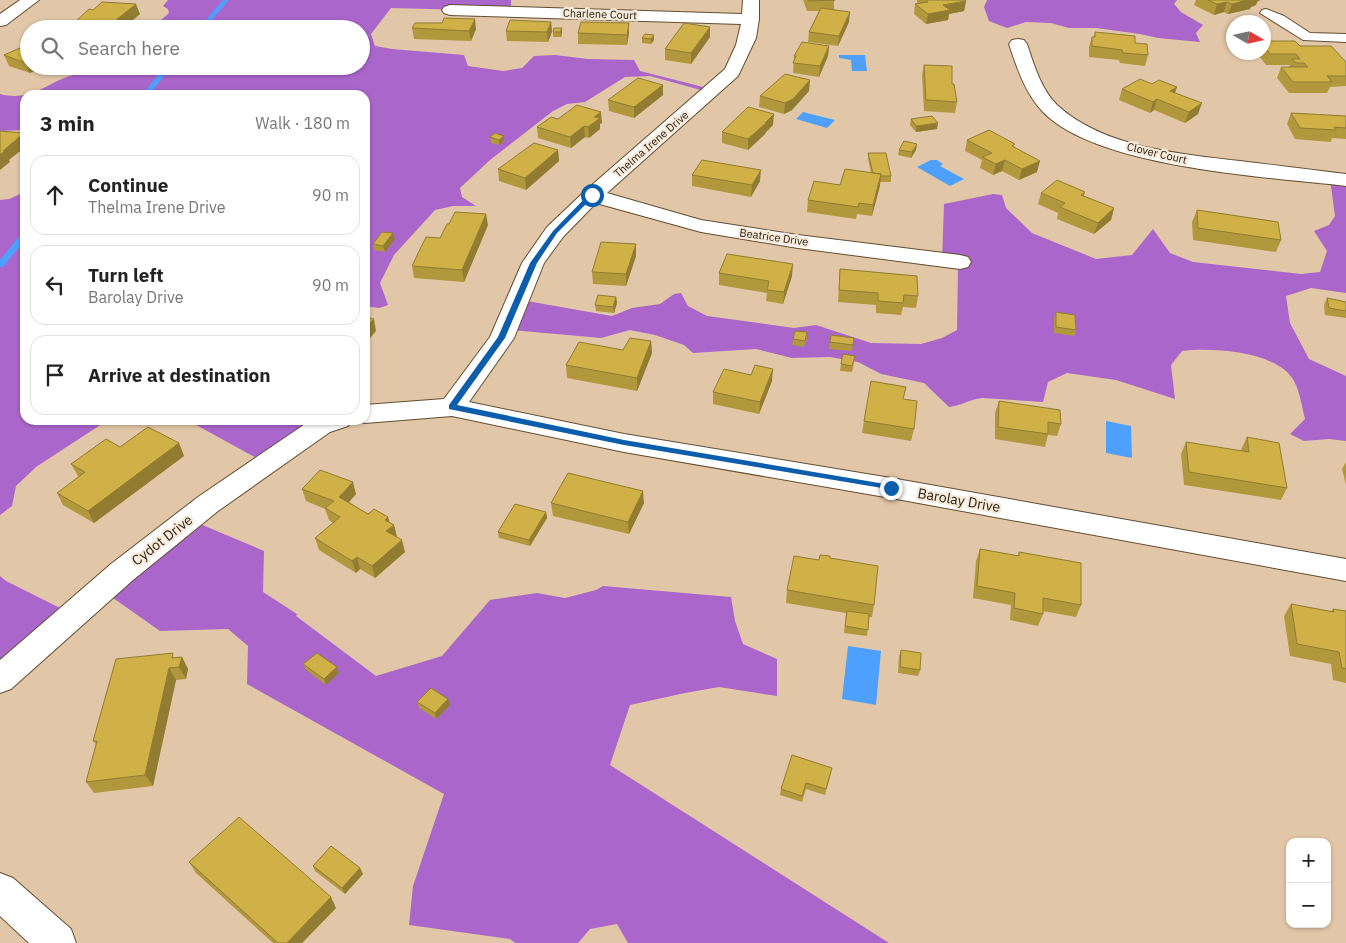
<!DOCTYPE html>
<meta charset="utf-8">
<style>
:root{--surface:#fff;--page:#f2f2f2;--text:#222;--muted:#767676;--line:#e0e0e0}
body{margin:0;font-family:"IBM Plex Sans",sans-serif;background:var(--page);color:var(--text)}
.controls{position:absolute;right:15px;bottom:15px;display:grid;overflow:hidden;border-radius:10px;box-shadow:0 1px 4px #0004}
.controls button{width:45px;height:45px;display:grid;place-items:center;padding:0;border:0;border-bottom:1px solid var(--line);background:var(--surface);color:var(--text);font:25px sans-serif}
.compass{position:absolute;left:1226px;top:15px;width:45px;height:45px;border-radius:50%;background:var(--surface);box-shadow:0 1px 4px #0004;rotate:99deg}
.stop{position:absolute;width:15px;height:15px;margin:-11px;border:4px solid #0c5eac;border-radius:50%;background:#fff}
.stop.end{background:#0c5eac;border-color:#fff;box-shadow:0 1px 5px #0008}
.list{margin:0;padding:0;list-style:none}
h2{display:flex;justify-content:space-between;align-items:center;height:65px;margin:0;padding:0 20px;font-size:21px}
h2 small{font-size:16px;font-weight:400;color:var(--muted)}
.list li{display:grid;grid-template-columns:32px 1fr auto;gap:15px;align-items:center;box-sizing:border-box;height:80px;margin:0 10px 10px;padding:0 10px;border:1px solid var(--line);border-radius:15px}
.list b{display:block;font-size:19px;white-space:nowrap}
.list p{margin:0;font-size:16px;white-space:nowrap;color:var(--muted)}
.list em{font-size:16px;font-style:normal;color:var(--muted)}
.icon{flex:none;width:28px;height:28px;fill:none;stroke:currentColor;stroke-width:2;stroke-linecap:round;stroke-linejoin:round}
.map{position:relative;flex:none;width:1346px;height:943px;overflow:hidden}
.search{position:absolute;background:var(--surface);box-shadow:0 1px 4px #0004;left:20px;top:20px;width:350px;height:55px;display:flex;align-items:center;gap:12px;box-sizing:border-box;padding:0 18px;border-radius:28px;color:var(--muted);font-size:19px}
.panel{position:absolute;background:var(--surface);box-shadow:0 1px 4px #0004;left:20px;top:90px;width:350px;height:335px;border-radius:15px}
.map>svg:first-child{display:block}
.forest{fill:#aa66cb}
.water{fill:#4da0fe}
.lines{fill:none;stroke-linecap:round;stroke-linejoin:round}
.stream{fill:#4da0fe;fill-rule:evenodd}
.service-casing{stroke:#634d31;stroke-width:2}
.minor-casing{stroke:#634d31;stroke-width:2}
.service{fill:#fff;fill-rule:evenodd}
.minor{fill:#fff;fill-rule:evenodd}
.wall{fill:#b2983d}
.shaded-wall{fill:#917c32}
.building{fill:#cfb147;stroke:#917c32}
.route{fill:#0c5eac}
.labels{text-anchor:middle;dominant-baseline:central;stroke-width:4.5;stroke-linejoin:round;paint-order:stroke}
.far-street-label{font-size:11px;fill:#292013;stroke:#f7eada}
.street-label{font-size:14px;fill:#292013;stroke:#f7eada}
</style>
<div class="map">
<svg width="1346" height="943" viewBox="0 0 1346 943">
<rect width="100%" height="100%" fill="#e1c7a7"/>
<path class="forest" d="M168,0H511V9L507,11L391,8L371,34L375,46L392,49L464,55L468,66L503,71L522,68L534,56L555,55L588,59L634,60L640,71L711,89L708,92L650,76L625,77L585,102L567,104L553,111L490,160L460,188L462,197L476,206H453L435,210L394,255L380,283L388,305L379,308L365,306V95H25V130L0,131V94C27,101 41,88 64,78C75,74 87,72 98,66H361V29H151L169,13L168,9L163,6Z
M987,0H1177L1174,4L1181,12L1203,25L1196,33L1200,42L1158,38L1140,34L1096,28H1069L1051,23L1026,22L1007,28L989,21L984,7Z
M1330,179L1346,180V293L1311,288L1286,296L1290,323L1309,359L1346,376V441L1329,439L1304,441L1290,434L1305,419C1302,407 1300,392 1294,381C1278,351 1212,347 1182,351L1171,365L1175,399L1116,380L1067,373L1048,382L1043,402L982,398C970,399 961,406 949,407L924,383L881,374L858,362L830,357L792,358L756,349L693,353L684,345L655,335L630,330L601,338L511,330L521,300L612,316L632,308L660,304L674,294L681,293L688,306L707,316L794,328L816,325L871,343L921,344L942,338L957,330L958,268L942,261L944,204L993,194L1002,195L1006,208L1032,233L1096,259L1132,255L1153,229L1170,253L1193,262L1301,274L1320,272L1327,251L1314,231L1329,225L1335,216Z
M25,192V420H108L36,467L16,486L12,506L0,515V200L9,199Z
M187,420H313L260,460Z
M193,521L264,551L263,592L297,614L296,616L376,676L442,656L490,600L537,593L565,598L596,590L603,586L731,597L735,621L743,644L777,659V696L719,687L685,693L630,705L610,765L889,943H628L617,924L590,929L578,943H515L510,939L409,925L413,886L444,794L247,684L248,646L228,629L160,631L106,593Z
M0,576L6,581L72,614L0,682Z"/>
<path class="water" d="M839,55H865L867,71H852L851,60L839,58Z
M803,112L835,120L827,128L796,119Z
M931,160H937L943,164L940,166L964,179L950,186L917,167Z
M1106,421L1131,426L1132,458L1106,453Z
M848,646L881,651L876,705L842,699Z"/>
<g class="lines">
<path class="stream" d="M223,0H229L204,29H198Z
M165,66H172L149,95H142Z
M22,233H25V240L3,267H0V260Z"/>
<defs>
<path id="service" d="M1266,9L1284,16L1310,33L1346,34V42L1303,40L1260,13L1262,10Z"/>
<path id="minor" d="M20,0H39L6,25L0,26V14Z
M743,0H759V19L756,38L738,76L607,193L701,220L798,235L960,255L968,257L971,262L968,267L960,269L798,248L701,232L596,203L563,237L544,263L514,338L469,402L624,434L891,478L1346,559V581L891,498L624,452L452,416L365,423L356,420H365V405L444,399L490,337L522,263L547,227L585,191L725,69L736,45L741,24L450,15L444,13L442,10L444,7L450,5L742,14Z
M1018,39L1024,40L1027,44C1034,65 1041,89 1057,105C1104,148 1180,154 1240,161C1275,165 1311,170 1346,174V186C1269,177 1097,168 1043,112C1025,93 1017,68 1009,44L1012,40Z
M311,420H352L348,426L330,432L218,511L133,580L11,689L0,693V660L111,564L198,497Z
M0,873L13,878L71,929L76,943H29L0,916Z"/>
</defs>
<use href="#service" class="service-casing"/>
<use href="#minor" class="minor-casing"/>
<use href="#service" class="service"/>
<use href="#minor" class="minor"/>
</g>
<path class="wall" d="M803,0H834V10L849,22L838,46L808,42L809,32L819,11H807Z
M917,0H965L966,1L964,11L949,14L948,20L926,24L914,14L915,4L917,3Z
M1196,0H1260L1257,2L1256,5L1251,7L1250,9L1228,14L1224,12L1214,15L1194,5Z
M140,14L122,29H76L74,23Z
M551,22L552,32L548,42L507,41L506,31Z
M442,23L476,29L471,41L414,39L412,28Z
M710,27V37L691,64L665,60V49Z
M562,28V33L561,37H553V32Z
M1095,32L1135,43L1148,55L1145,66L1120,63L1119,60L1089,57V47L1092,37H1094Z
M578,33H629L627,45L578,44Z
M654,35V40L651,44L642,43V38Z
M1264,41L1300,46L1346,62V86L1330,87L1327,93H1289L1277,78L1281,67H1289L1290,65H1266L1256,52H1264Z
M29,44L30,73L9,66L4,55Z
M829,46L828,56L819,77L793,73L794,56Z
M924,65L952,84L957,102L955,113L924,111L922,75Z
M1152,84L1177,87L1175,93L1198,114L1185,123L1154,110L1150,113L1119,100L1122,89Z
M663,85V95L634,118L609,111L608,100Z
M809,91L792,110L784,114L759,107L760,96Z
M1291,113L1346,116V139L1332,138L1331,142L1295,139L1287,124Z
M558,119L602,123L600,124V129L589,138L585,137L571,148L538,138L537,127Z
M911,119L937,129L916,132L910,125Z
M773,125L766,132L765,134L748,150L722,143V132Z
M504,136V141L499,145L491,143L490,137Z
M967,140L1014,147L1037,172L1019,180L1002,171L993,175L980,168L982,160L965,151Z
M558,150L559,161L526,190L499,181L498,169Z
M899,150H916L911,158L898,155Z
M868,153L891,176V182H880L872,216L857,214L856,219L807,212L808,200L840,185L871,173L868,159Z
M692,175L760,181L751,197L692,186Z
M1085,192L1084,196L1114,208L1111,220L1094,234L1057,219L1058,213L1038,204L1041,193Z
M1197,210L1281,240L1276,252L1193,240L1192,222Z
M488,225L464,282L414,278L412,266L440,238Z
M395,239L385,252L374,250L373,244Z
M636,244V256L626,286L593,284L592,272Z
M840,269L918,296L916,308L903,307L901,315L876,313V305L838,302Z
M719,273L792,276L783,304L766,301L767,293L719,285Z
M616,297L617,303L614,313L596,311L595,305Z
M1327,298L1346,302V318L1325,315L1324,305Z
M1056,312L1076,330L1074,336L1054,333V318Z
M807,332V339L804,347L792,345L793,339Z
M831,335L854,338L852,351L829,349Z
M651,341L652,353L637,391L567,378L566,365L623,350Z
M854,362L852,372L840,371L841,364Z
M772,381L759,414L713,404V392Z
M903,399L914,429L911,441L862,433L864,421Z
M999,401L1061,424L1057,436L1048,435L1045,447L995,439V413Z
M1247,437L1287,488L1281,500L1184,485L1181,454L1186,442L1241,451V450Z
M179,443L184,456L94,523L63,505L57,493L79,477L78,476L71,464L120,447Z
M1346,462V485L1342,469Z
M302,489L356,494L349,502L368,514L388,517L389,522L394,525L397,537L405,552L375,578L360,569L356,573L319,550L315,538L333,523L329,520L325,509L306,501Z
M551,503H644L629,534L553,516Z
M546,512L547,518L530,546L499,538L498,532Z
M980,549L1018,556L1019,552L1081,605L1076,617L1043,611V614L1038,626L1010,620L1011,605L973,598L976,561Z
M830,558L874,605L872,617H869L867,636L844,633L846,613L786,603L787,590L819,560Z
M1291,604L1331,612L1333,609L1346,611V683L1333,680L1331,664L1290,656L1284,616Z
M901,650L920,670L918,676L898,673L899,656Z
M182,657L188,669L186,679L176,680L153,786L94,793L86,782L96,744L93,741L175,658Z
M303,664L339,673L326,685L306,670Z
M448,699L450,705L436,719L419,708L417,702Z
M831,773L825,795L806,789L802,802L780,795L781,789Z
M189,862L336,908L302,943H273L196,873Z
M313,866L360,868L363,874L345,894L315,871Z"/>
<path class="shaded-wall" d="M1247,0H1260L1257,2L1256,5L1251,7L1250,9L1228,14L1232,4Z
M966,1L964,11L949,14L948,20L926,24L928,14L943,5Z
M1227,2L1224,12L1214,15L1217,4Z
M136,4L140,14L122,29H112L110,25Z
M850,12L849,22L838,46L839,36Z
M475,19L476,29L471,41L469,31Z
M551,22L552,32L548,42L547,32Z
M629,23V33L627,45V35Z
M710,27V37L691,64V53Z
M562,28V33L561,37L560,32Z
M654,35V40L651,44V39Z
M829,46L828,56L819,77L820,66Z
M29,61V66H45L30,73L25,63Z
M810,80L809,91L792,110L784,114L785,103Z
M663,85V95L634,118V107Z
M1177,87L1173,98L1170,91Z
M1157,99L1154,110L1150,113L1153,102Z
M1202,103L1198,114L1185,123L1189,112Z
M601,112L602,123L600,124V129L589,138L588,127L594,117Z
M774,114L773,125L766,132L765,134L748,150V139Z
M938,123L937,129L916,132V126Z
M584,126L585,137L571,148L570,137Z
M24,133L25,136V147L9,160L10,162L0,170V155L3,151Z
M504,136V141L499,145V140Z
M917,144L916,150L911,158L912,152Z
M558,150L559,161L526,190L525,178Z
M1005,160L1002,171L993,175L996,164Z
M1040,161L1037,172L1019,180L1022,169Z
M761,170L760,181L751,197L752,185Z
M881,174L880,186L872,216L873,205Z
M1114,208L1111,220L1094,234L1098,223Z
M486,214L488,225L464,282L462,270Z
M393,233L395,239L385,252L383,246Z
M636,244V256L626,286V274Z
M793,264L792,276L783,304L784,292Z
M616,297L617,303L614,313L613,307Z
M374,319L376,331L365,344V328Z
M651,341L652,353L637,391V378Z
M773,369L772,381L759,414L760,402Z
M179,443L184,456L94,523L88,511Z
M353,482L356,494L343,509L339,497Z
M643,491L644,503L629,534L628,522Z
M546,512L547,518L530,546L529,540Z
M388,517L391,528L394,525L397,537L390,543L386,531L385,520Z
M402,540L405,552L375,578L372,566Z
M357,557L360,569L356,573L352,561Z
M182,657L188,669L186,679L179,667Z
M337,667L339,673L326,685L324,679Z
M169,668L176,680L153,786L145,775Z
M448,699L450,705L436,719L435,713Z
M360,868L363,874L345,894L342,888Z
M331,897L336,908L302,943H287Z"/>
<path class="building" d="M808,0H835L808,1Z
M926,0H965L966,1L943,5L950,10L928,14L915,4L928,2Z
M1208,0H1247L1232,4L1227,2L1217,4Z
M102,2L136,4L110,25L74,23L89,9L93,10Z
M821,8L850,12L839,36L809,32Z
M444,18L475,19L469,31L412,28L415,23H442Z
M510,20L551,22L547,32L506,31Z
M581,22L629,23L627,35L578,33Z
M684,23L710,27L691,53L665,49Z
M554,28H562L560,32H553Z
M1095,32L1135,36V43L1147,44L1148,55L1123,53L1122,50L1092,46V37H1095Z
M645,34L654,35L651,39L642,38Z
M1264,41H1295L1300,46H1331L1346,62V76H1327L1332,82H1293L1281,67H1308L1304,63H1296L1292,59H1300L1296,54H1270L1264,46Z
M802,42L829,46L820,66L793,63L796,56H794Z
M29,44V61L25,63L4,55Z
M924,65L952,66V84H954L957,102L926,100Z
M785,74L810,80L793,99L785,103L760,96Z
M638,78L663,85L634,107L608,100Z
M1140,79L1152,84L1159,80L1177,87L1170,91L1202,103L1189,112L1157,99L1153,102L1122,89Z
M577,105L601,112L594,117L600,118L588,127L584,126L570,137L537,127L551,117L558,119Z
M748,107L774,114L765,123H766L748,139L722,132Z
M1291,113L1346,116V128L1334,127L1336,130L1300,128Z
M932,116L938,123L916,126L911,119Z
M989,130L1015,144L1012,146L1040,161L1022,169L1005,160L996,164L982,157L992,153L967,140Z
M0,131L24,133L3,151H5L0,155Z
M495,133L504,136L499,140L490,137Z
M904,141L917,144L912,152L899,150Z
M534,143L558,150L525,178L498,169Z
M868,153H886L891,176H881V174L873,173Z
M702,160L761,170L752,185L692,175Z
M845,169L881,174L873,205L859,203L858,207L808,200L814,181L840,185Z
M1057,180L1085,192L1081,195L1114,208L1098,223L1060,207L1065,203L1041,193Z
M1197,210L1278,222L1281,240L1198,228Z
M455,212L486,214L462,270L412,266L426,237L440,238L447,224H449Z
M382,232L393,233L383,246L373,244Z
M601,242L636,244L626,274L592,272Z
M727,254L793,264L784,292L767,290L769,281L719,273Z
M840,269L917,276L918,296L904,295L903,303L878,301V293L839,290Z
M598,295L616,297L613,307L595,305Z
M1327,298L1346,302V311L1329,308Z
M1056,312L1075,315L1076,330L1056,327Z
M365,317L374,319L365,328Z
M795,331L807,332L805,341L793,339Z
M831,335L854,338L853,345L830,342Z
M630,338L651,341L637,378L566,365L579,342L623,350Z
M843,354L855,356L852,366L841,364Z
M755,365L773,369L760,402L713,392L724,369L751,375Z
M871,381L906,387L903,399L917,401L914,429L864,421Z
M999,401L1060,410L1061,424L1048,422V434L998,427Z
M148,427L179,443L88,511L57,493L85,472L71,464L106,439L120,447Z
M1247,437L1279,443L1287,488L1189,472L1186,442L1249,452Z
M320,470L353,482L339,497L368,514L374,509L388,517L385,520L394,525L386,531L402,540L372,566L357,557L352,561L315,538L340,517L325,508L334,501L302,489Z
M568,473L643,491L628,522L551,503Z
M515,504L546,512L529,540L498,532Z
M980,549L1019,556V552L1081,563V605L1043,598V614L1014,608L1015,593L977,586Z
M820,555L830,556V558L878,566L874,605L787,590L794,556L819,560Z
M1291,604L1334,612L1333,609L1346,611V669L1342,668L1339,652L1297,644Z
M847,611L869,614L868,630L845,626Z
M901,650L921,653L920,670L900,667Z
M173,653L172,658L182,657L179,667L169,668L145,775L86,782L97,741H93L116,659Z
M317,653L337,667L324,679L303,664Z
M431,688L448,699L435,713L417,702Z
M792,755L832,768L826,789L806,783L802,796L781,789Z
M239,817L331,897L287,943H278L189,862Z
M331,846L360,868L342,888L313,866Z"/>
<path class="route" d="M590,193L595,195L557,233L537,263L505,338L457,405L624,440L891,485L894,486V490L624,445L449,409V405L498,337L530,263L553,231Z"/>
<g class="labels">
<g class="far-street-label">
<text transform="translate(600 14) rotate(2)">Charlene Court</text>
<text transform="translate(651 144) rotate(-41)">Thelma Irene Drive</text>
<text transform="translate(1157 153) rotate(13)">Clover Court</text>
<text transform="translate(774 237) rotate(8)">Beatrice Drive</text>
</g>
<g class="street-label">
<text transform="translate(959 500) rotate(10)">Barolay Drive</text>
<text transform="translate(162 540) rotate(-38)">Cydot Drive</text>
</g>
</g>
</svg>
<div class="controls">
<button>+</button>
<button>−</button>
</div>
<svg class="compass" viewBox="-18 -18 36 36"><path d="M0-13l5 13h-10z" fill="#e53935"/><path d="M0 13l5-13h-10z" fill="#767676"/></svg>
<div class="stop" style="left:592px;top:195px"></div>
<div class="stop end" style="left:891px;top:488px"></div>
<div class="search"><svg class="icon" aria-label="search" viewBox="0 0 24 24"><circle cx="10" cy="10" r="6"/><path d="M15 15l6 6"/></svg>Search here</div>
<section class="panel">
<h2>3 min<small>Walk · 180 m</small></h2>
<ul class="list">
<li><svg class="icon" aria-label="ahead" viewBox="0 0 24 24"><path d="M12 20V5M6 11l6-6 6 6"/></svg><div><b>Continue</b><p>Thelma Irene Drive</p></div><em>90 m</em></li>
<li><svg class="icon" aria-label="left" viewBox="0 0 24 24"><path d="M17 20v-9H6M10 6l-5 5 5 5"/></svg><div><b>Turn left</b><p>Barolay Drive</p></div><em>90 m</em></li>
<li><svg class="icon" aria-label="arrive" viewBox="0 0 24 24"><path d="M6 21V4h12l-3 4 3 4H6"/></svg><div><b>Arrive at destination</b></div></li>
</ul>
</section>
</div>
